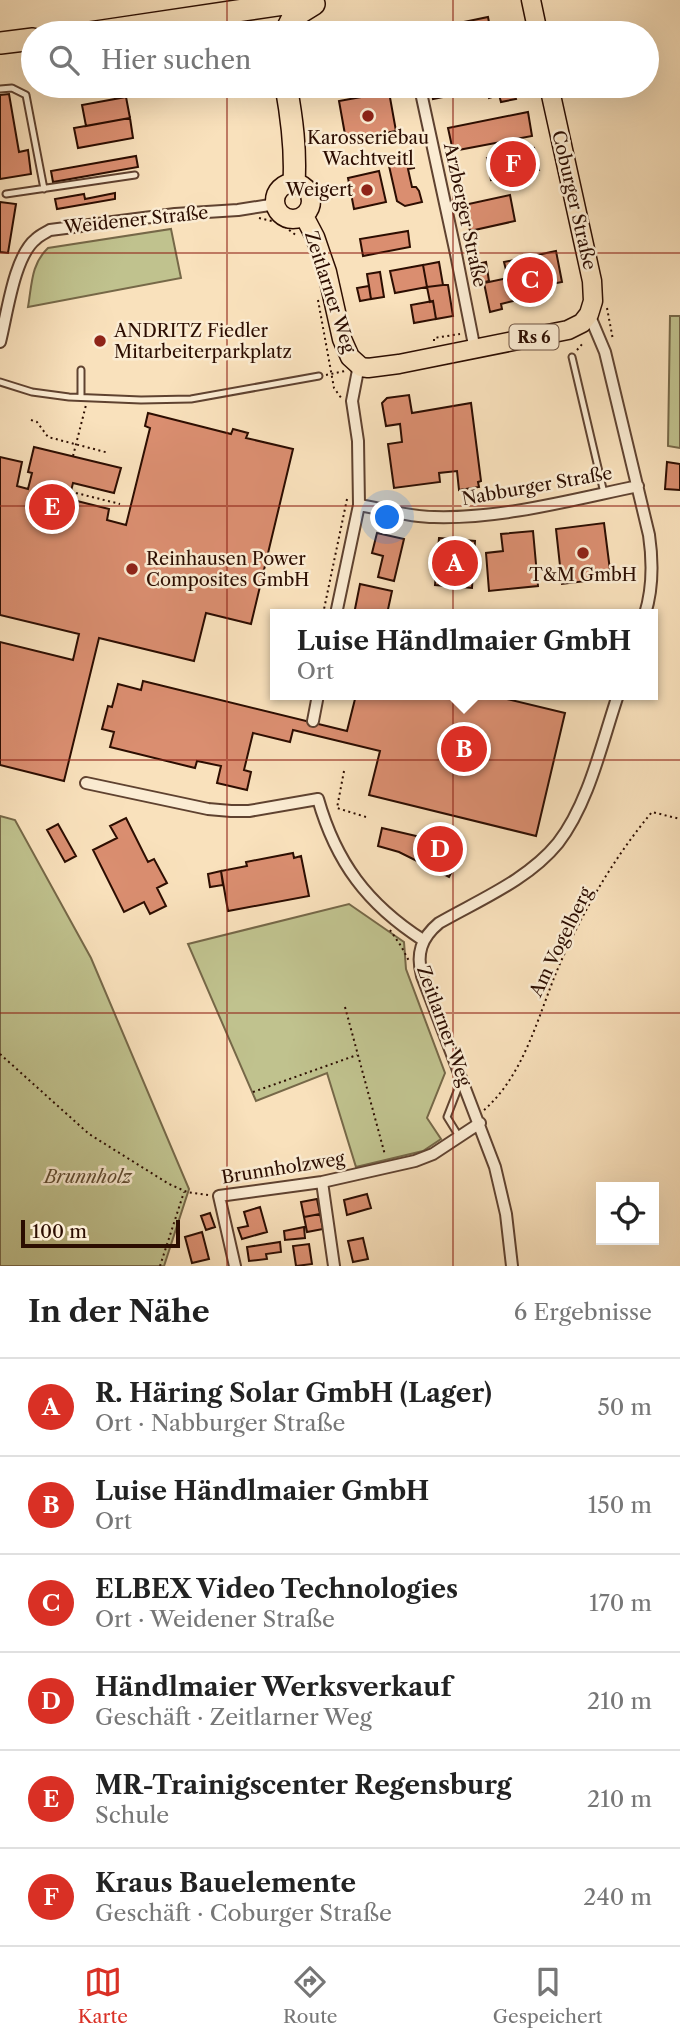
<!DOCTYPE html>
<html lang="de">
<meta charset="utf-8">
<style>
:root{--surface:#fff;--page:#f2f2f2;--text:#222;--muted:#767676;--line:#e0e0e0;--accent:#d93025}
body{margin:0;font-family:"Libre Caslon Text",serif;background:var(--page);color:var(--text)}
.controls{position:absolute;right:21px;bottom:21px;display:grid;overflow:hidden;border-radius:0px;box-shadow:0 7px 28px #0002}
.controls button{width:63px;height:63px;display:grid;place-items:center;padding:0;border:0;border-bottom:2px solid var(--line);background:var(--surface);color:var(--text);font:35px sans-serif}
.scale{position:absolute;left:21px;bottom:18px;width:159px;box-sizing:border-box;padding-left:7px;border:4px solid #2c0d01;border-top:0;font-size:19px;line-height:24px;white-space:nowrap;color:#2c0d01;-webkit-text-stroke:5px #fbecd3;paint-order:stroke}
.you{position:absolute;left:388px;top:518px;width:24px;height:24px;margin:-18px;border:5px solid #fff;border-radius:50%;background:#1a73e8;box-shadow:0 0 0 10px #1a73e833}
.badge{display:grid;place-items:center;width:46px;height:46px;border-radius:50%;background:var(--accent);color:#fff;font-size:23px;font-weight:700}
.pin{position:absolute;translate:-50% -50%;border:4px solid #fff;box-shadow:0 2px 7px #0006}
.popup{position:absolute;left:270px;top:609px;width:388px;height:91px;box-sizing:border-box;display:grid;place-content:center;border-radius:0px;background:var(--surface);filter:drop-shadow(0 2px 5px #0005);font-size:23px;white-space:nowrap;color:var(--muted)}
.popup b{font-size:26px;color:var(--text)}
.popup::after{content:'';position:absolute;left:50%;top:100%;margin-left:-14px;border:14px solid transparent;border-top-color:var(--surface)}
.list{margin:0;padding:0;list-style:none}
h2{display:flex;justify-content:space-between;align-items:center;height:91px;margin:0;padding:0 28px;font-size:30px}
h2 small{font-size:23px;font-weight:400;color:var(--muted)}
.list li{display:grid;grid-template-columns:46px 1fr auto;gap:21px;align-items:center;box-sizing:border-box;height:98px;padding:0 28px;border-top:2px solid var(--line)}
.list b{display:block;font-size:26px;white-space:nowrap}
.list p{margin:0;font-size:23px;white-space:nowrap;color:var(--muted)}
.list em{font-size:23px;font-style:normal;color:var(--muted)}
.icon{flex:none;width:38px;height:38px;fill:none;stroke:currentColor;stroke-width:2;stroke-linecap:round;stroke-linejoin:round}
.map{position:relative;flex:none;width:680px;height:1266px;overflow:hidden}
.search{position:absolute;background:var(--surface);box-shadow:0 7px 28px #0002;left:21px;right:21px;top:21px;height:77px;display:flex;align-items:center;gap:18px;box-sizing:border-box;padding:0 24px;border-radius:38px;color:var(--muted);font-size:26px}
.sheet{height:679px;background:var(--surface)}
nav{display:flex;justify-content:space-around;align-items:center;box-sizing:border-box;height:98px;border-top:2px solid var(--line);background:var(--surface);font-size:19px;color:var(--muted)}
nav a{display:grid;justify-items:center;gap:4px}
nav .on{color:var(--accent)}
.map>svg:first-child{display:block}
.green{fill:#c0c28e;stroke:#766848;stroke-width:2}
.building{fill:#da8e70;stroke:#2c0d01;stroke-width:2}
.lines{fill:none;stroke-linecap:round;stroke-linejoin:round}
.lane-casing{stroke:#5f4230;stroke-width:9}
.street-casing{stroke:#5f4230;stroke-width:14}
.primary-casing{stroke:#2c0d01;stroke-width:21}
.highway-casing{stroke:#2c0d01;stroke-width:24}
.path{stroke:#2c0d01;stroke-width:2;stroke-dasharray:2 3.5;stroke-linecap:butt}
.lane{stroke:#fbecd3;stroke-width:5}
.street{stroke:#fbecd3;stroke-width:10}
.primary{stroke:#f9e1bc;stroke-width:18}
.highway{stroke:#f9e1bc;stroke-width:21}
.grid{fill:none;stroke:#8f2418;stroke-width:2;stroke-opacity:0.55}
.poi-dot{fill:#8f2418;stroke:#fbecd3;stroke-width:2.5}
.labels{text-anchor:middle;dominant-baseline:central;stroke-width:5;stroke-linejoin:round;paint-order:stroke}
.shield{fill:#fbecd3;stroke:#6a5040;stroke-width:2}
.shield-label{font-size:16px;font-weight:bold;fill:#2c0d01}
.poi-label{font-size:18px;fill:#2c0d01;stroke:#fbecd3}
.street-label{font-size:18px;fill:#2c0d01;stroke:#fbecd3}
.park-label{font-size:18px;font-style:italic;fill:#604c32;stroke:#fbecd3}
</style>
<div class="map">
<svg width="680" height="1266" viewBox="0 0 680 1266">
<rect width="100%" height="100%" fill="#f9e1bc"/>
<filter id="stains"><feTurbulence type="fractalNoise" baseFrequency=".00286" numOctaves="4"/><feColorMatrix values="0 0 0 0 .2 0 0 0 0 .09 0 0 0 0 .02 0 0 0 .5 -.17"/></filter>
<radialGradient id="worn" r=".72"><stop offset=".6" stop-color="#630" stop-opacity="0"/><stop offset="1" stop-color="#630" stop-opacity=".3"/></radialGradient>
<path class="green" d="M171,229L181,278L28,307C32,284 31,264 48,248Z
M670,316H680V448L668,446Z
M0,816L15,820L91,958L189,1189L164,1266H0Z
M349,904L404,942L406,969L445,1073L427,1118L441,1139L423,1151L356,1167L327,1073L256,1101L188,944Z"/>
<path class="building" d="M488,17L491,33H425V30Z
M431,86H510L511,90L513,89L516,99L501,102L499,95L489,98L487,88L433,99Z
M389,92L396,131L346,140L339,101Z
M9,94L19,152L28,150L31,174L0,179V95Z
M126,97L130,118L86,126L82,105Z
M528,112L532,136L453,151L448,128Z
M130,118L133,138L78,148L74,128Z
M534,148L539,170L491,180L487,158Z
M411,152L414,168L408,169L412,187H416L419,191L422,202L405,206L397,201L387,157Z
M136,156L138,167L53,182L51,171Z
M379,171L386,202L354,209L348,178Z
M115,193V199L57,209L55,199L84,194L85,199Z
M510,195L515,221L470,231L464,205Z
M0,202L16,204L8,253L0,252Z
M408,231L410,247L363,256L360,239Z
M556,251L562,282L511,292L513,301L501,304L502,309L490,312L484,283L508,278L504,262Z
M439,262L443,285L427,287L423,265Z
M486,262L489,281L477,284L473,265Z
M423,265L427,287L395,293L390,271Z
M380,272L384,297L371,299L367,274Z
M443,285H448L453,316L436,319L433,301L430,302L427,287Z
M369,286L371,299L360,301L357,288Z
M433,301L436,319L414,323L411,305Z
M409,395L412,413L471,403L481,481L478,482L479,487L459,490L457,471L439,473L440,482L394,488L388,444L402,442L400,424L386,426L382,403L387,398Z
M148,413L231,434L233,429L248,433L246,438L293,449L251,624L206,613L194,661L99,638L64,781L0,765V642L73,660L79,634L0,615V457L22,462L17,486L28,489L32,473L28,472L34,447L121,468L114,493L73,483L69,499L109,509L107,520L126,525L150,428L145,426Z
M667,462L680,464V490L665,489Z
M604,523L611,578L562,584L556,529Z
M533,531L538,586L489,591L486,553L503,551L501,534Z
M377,533L404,539L394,581L378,577L383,556L372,553Z
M439,538L475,541L472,588L435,585Z
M360,584L392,591L387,614H354Z
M143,681L347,731L356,695H490L565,713L536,836L369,795L380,751L293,730L290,742L253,733L244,770L251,772L247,790L217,783L221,766L197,761L195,768L110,747L114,732L102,729L108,706L112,707L118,684L141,690Z
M126,818L148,862L154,859L167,883L157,888L166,906L150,914L144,902L124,912L93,850L117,838L110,826Z
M58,824L76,856L65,862L47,830Z
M382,828L446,843L443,854L458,860L449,877L399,852L378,846Z
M293,853L294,858L301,856L309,896L228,911L221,871L247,866L246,862Z
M221,871L223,885L210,887L208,874Z
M367,1194L371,1208L347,1215L344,1200Z
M317,1199L320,1214L304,1217L301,1202Z
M260,1207L267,1232L242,1239L238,1228L248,1226L244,1212Z
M210,1213L215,1227L206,1230L201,1216Z
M320,1214L323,1229L307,1232L304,1217Z
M304,1227L305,1238L285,1240L284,1231Z
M202,1232L209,1259L192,1263L185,1237Z
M363,1238L368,1259L353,1262L348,1241Z
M280,1242L281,1252L266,1254L267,1259L249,1261L247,1247Z
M309,1244L312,1264L296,1266L293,1246Z"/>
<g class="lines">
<defs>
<path id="lane" d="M0,89L12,88L26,95L44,189
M6,194L135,175
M572,357L604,493
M81,370V397
M0,382L32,392L69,397L141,400L191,399L319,376
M460,1138L447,1117L461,1081"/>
<path id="street" d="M420,88L456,254L475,350
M589,314L605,352L649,535C653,562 653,588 645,614
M0,342C7,315 14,256 36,239C40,235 45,233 50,230L175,214L238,210L276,204
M359,505C383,509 409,517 434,517C502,519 571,500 638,486
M336,614L359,505L358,441L352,401L359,365
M313,721L318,695
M86,783L208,809L231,811H249L318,799C336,862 367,904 423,940
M322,1182L334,1266
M235,1266L219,1196L322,1182L415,1161L433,1154L480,1123
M512,1266L506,1214L495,1167L422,976C416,954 421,938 439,923C479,900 528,880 558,843C589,803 602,742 618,695"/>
<path id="primary" d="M531,0L538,33
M275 201a18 18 0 1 1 36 0a18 18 0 1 1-36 0Z
M304,216L315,237L327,272L342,339L350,357L361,367L368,368L399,364L568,330L582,323L589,314L593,301L592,281L549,86"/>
<path id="highway" d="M201,26L231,28L244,33
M89,33L311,0
M285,33L293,17L314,4
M0,43L33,39
M286,86C292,119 296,149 294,183"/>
</defs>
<use href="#lane" class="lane-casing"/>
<use href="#street" class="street-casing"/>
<use href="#primary" class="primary-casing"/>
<use href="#highway" class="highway-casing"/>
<path class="path" d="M259,218L280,223L297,236
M318,300L334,388L342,399
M607,308L613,340
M434,341V338L460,334
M577,350L583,343
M326,375L345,371
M31,420L37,422L48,437L109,453
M73,456L86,405
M76,493L120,504
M323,614L347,499
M344,771L337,808L366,817
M390,930L401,946L409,961
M345,1007L385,1155
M0,1054L89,1134L169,1184L187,1192L208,1195
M253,1092L357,1055
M484,1110C523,1076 537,1020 556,973C580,916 612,860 652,812L680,819
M160,1266L184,1192"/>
<use href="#lane" class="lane"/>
<use href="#street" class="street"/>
<use href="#primary" class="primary"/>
<use href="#highway" class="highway"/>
</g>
<path class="grid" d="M227,0V33M453,0V33M227,86V1266M453,86V1266M0,253H680M0,506H680M0,760H680M0,1013H680"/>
<g class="poi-dot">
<circle cx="368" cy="116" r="7"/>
<circle cx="367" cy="190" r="7"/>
<circle cx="100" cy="341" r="7"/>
<circle cx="583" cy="553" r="7"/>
<circle cx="132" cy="569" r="7"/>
</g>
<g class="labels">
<rect class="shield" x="509.5" y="324.5" width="49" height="25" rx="5"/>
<g class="shield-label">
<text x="534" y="337">Rs 6</text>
</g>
<g class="poi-label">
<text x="368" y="138">Karosseriebau<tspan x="368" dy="21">Wachtveitl</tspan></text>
<text x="353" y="190" text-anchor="end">Weigert</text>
<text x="114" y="331" text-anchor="start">ANDRITZ Fiedler<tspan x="114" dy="21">Mitarbeiterparkplatz</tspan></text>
<text x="146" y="559" text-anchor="start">Reinhausen Power<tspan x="146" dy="21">Composites GmbH</tspan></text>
<text x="583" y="575">T&amp;M GmbH</text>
</g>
<g class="street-label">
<text transform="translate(574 200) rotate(77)">Coburger Straße</text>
<text transform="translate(465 215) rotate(78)">Arzberger Straße</text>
<text transform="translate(136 220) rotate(-6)">Weidener Straße</text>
<text transform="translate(330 292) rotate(72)">Zeitlarner Weg</text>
<text transform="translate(537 486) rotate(-10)">Nabburger Straße</text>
<text transform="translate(561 942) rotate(-64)">Am Vogelberg</text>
<text transform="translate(444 1026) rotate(70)">Zeitlarner Weg</text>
<text transform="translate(283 1168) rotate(-9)">Brunnholzweg</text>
</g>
<g class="park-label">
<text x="88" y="1177">Brunnholz</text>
</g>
</g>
<rect width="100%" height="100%" filter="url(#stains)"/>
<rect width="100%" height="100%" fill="url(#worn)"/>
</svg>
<div class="controls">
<button><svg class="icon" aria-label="locate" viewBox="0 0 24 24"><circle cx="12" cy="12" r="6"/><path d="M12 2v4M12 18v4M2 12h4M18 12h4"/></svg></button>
</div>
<div class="scale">100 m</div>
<div class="you"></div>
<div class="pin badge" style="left:455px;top:563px">A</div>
<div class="pin badge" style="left:464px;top:749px">B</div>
<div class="popup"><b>Luise Händlmaier GmbH</b>Ort</div>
<div class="pin badge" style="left:530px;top:280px">C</div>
<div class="pin badge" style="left:440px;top:849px">D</div>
<div class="pin badge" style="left:52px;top:507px">E</div>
<div class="pin badge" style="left:513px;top:164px">F</div>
<div class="search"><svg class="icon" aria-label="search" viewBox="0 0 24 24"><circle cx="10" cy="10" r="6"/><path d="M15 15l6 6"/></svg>Hier suchen</div>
</div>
<section class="sheet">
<h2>In der Nähe<small>6 Ergebnisse</small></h2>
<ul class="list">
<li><span class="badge">A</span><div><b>R. Häring Solar GmbH (Lager)</b><p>Ort · Nabburger Straße</p></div><em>50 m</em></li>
<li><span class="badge">B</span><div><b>Luise Händlmaier GmbH</b><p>Ort</p></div><em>150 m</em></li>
<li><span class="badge">C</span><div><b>ELBEX Video Technologies</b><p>Ort · Weidener Straße</p></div><em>170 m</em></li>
<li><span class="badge">D</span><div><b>Händlmaier Werksverkauf</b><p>Geschäft · Zeitlarner Weg</p></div><em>210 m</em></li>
<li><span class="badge">E</span><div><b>MR-Trainigscenter Regensburg</b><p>Schule</p></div><em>210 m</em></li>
<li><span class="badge">F</span><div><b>Kraus Bauelemente</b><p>Geschäft · Coburger Straße</p></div><em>240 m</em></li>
</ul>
</section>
<nav>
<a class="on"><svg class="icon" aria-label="map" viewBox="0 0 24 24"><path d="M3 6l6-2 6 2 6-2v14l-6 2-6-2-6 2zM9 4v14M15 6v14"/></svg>Karte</a>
<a><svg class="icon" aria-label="directions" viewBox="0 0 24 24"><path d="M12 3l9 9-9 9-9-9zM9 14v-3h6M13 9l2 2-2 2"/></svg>Route</a>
<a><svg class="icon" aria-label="saved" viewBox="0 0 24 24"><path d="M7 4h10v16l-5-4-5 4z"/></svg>Gespeichert</a>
</nav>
